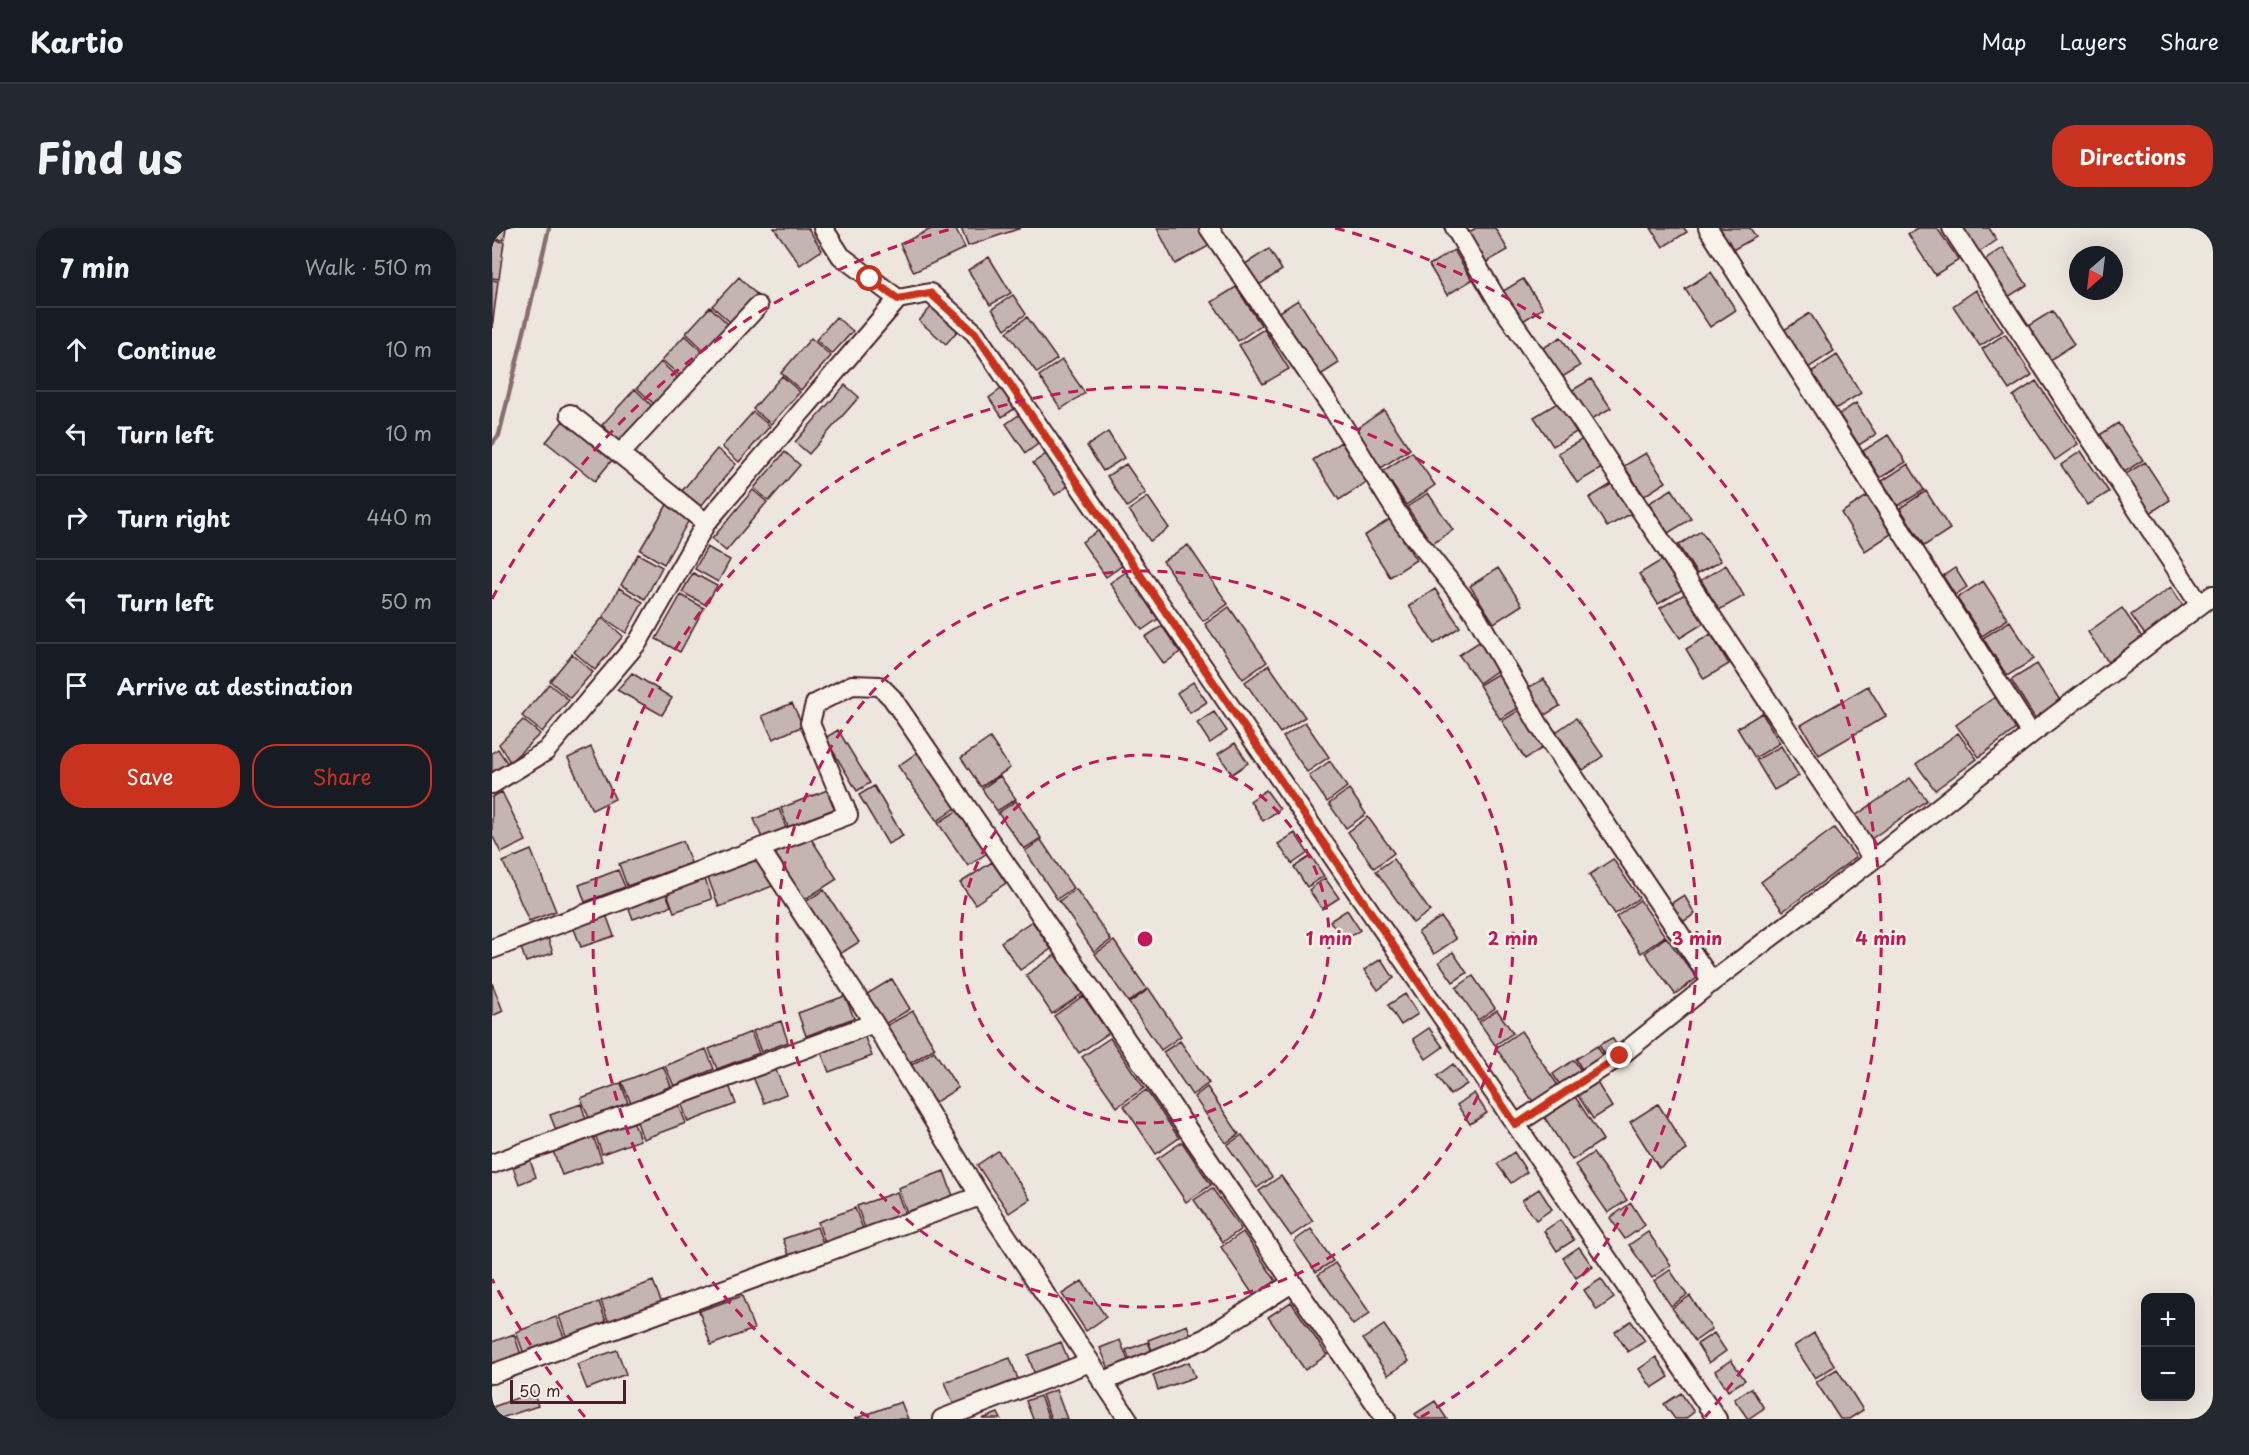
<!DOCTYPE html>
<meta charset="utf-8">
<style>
:root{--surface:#171b24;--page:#242831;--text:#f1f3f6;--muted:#9ea1a6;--line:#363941;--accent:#c8321e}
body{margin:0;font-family:"Playpen Sans",sans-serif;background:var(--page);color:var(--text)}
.controls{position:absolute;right:18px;bottom:18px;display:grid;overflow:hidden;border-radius:12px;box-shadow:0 6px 24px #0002}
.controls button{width:54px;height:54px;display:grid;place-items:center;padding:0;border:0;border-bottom:2px solid var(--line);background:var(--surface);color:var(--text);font:30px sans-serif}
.compass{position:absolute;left:1577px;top:18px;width:54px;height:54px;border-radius:50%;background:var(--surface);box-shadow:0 6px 24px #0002;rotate:208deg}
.scale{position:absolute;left:18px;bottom:15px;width:116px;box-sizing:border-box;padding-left:6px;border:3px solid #4a1f2b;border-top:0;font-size:16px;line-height:21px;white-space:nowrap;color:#4a1f2b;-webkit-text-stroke:4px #f7f3e8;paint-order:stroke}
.stop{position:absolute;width:18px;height:18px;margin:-14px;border:4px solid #c8321e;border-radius:50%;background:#fff}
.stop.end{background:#c8321e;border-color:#fff;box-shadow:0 2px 6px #0008}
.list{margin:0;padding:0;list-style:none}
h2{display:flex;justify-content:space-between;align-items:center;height:78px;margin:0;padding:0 24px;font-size:26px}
h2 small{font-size:20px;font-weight:400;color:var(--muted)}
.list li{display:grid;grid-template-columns:39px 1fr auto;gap:18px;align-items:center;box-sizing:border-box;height:84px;padding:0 24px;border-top:2px solid var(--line)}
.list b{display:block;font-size:22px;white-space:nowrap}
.list em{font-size:20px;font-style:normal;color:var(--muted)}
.actions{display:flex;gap:12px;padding:18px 24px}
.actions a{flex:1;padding:14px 0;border:2px solid var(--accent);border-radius:24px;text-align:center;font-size:21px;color:var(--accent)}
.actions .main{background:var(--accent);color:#fff}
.icon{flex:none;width:33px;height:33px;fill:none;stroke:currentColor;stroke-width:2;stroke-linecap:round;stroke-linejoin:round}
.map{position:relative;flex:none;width:1721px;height:1191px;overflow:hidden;border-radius:24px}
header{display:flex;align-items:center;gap:36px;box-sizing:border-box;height:84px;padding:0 30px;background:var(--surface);border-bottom:2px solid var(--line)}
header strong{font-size:28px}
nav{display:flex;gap:33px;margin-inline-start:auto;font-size:21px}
.intro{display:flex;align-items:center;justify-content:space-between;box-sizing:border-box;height:144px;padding:0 36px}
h1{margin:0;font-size:42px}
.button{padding:15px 27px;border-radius:24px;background:var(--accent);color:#fff;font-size:21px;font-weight:700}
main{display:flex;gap:36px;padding:0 36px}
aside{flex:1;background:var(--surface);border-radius:24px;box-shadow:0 6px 24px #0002}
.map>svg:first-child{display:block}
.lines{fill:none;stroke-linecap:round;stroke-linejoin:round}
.stream{stroke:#896c6f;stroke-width:4.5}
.building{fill:#c4b5b0;stroke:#4a1f2b;stroke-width:1.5}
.street-casing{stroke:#4a1f2b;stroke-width:22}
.street{stroke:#f7f3e8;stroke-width:18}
.route{stroke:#c8321e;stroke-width:8}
.ring{fill:none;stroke:#c2185b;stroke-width:3;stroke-dasharray:10 8}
.centre{fill:#c2185b;stroke:#f7f3e8;stroke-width:3}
.ring-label{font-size:18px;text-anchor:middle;font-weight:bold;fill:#c2185b;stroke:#f7f3e8;stroke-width:5;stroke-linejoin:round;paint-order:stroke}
</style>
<header>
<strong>Kartio</strong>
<nav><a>Map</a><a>Layers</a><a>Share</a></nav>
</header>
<div class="intro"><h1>Find us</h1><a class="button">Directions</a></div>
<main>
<aside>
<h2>7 min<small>Walk · 510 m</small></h2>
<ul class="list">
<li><svg class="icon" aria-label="ahead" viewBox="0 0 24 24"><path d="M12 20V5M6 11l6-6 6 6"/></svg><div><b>Continue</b></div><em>10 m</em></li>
<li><svg class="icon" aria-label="left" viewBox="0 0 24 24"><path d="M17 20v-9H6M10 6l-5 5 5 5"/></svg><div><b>Turn left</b></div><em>10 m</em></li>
<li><svg class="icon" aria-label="right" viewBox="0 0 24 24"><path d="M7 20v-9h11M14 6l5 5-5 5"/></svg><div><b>Turn right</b></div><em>440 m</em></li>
<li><svg class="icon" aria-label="left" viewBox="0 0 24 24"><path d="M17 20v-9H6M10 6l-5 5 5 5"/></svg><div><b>Turn left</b></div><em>50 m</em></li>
<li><svg class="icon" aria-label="arrive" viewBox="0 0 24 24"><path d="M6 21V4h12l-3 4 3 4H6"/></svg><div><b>Arrive at destination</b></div></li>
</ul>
<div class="actions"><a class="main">Save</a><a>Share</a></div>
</aside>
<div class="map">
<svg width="1721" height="1191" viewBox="0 0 1721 1191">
<rect width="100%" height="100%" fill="#ece6dd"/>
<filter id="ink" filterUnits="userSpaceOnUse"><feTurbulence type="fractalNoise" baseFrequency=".0167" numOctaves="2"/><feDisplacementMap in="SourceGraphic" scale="12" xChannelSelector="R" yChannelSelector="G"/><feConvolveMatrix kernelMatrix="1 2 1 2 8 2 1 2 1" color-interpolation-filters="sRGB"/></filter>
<g filter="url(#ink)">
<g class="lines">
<path class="stream" d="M0,216L7,207L57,0"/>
</g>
<path class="building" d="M0,0H14L12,12L0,11Z
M282,0H316L330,22L308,37Z
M441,0H463L473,20L422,44L408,16Z
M469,0H529L476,18Z
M665,0H708L717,18L683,36Z
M984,0H1003L1016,22L991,36L973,6Z
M1159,0H1192L1195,4L1171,19Z
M1222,0H1258L1264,9L1237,24Z
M1426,0H1445L1467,32L1443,47L1416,6Z
M1469,0H1497L1505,12L1486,25Z
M0,12L12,14L7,51L0,50Z
M1511,20L1535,57L1516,69L1492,33Z
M777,21L790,42L767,57L753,36Z
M962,22L980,52L955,67L937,37Z
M497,29L519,65L498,77L476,42Z
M1219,44L1244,82L1218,99L1193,61Z
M247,49L265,67L239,95L220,78Z
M1031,51L1051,80L1028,95L1008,65Z
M0,52L6,53L0,101Z
M744,59L769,97L746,113L720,74Z
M1484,62L1511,103L1488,118L1461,78Z
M521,67L534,86L513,101L500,81Z
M806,72L847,135L827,148L786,85Z
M441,77L467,101L454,116L427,93Z
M218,79L237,97L213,123L194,105Z
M1560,83L1582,116L1558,132L1536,98Z
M1318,85L1342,123L1316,140L1292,102Z
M344,89L361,103L340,126L324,112Z
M535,89L565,131L545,145L515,104Z
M772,101L797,141L771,156L747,117Z
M1513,106L1540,147L1517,162L1490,121Z
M193,107L211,124L189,149L170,132Z
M1069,109L1088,138L1067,151L1048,122Z
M319,110L339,128L309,162L289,145Z
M1345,127L1369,165L1343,181L1319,144Z
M570,132L593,165L569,181L547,148Z
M169,134L187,151L163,177L145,160Z
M290,148L308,164L279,196L261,181Z
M1099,151L1119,180L1098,192L1079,163Z
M1544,153L1586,216L1563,232L1521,168Z
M353,157L367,169L317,226L303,214Z
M513,158L527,178L510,189L497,170Z
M143,161L161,179L128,214L110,197Z
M1067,174L1086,203L1061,218L1042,189Z
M1364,175L1384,206L1367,217L1347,186Z
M892,182L918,221L889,240L864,201Z
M261,184L278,198L247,234L230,219Z
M531,184L550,213L534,225L514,196Z
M71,193L120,232L103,253L54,214Z
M1626,195L1651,232L1628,247L1603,210Z
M616,204L632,230L611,243L595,218Z
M1396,207L1414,234L1388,250L1371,223Z
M1091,211L1110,240L1085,255L1066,225Z
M849,214L875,254L847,272L821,232Z
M225,221L244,236L209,278L190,263Z
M1589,223L1617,264L1596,277L1569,237Z
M293,224L308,237L277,273L262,260Z
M557,224L579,256L563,267L541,235Z
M920,224L943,257L914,277L891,243Z
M1154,225L1174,254L1152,268L1132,238Z
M1653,234L1678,272L1655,287L1629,249Z
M634,236L654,265L635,279L615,248Z
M1416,236L1432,262L1406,278L1390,253Z
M1121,255L1140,285L1115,299L1097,270Z
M1180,261L1199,291L1176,305L1157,275Z
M261,262L275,274L234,323L220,311Z
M1434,263L1458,301L1432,318L1408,280Z
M936,265L961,302L940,316L915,279Z
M1375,268L1399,306L1373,323L1349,285Z
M656,269L677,300L658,313L637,282Z
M176,275L197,292L172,336L148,322Z
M898,291L924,332L898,349L872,308Z
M607,302L631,337L614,349L590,314Z
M1209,303L1229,333L1205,346L1186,317Z
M696,317L736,376L711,393L671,333Z
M215,319L238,332L226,354L203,341Z
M146,326L170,339L153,371L129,357Z
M1170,332L1190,362L1166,376L1147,346Z
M1234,337L1252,368L1227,382L1209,352Z
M1006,340L1030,377L1002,395L978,358Z
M1463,340L1475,359L1463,367L1451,348Z
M634,344L666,391L650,402L618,355Z
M201,345L225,358L214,377L190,364Z
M1491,353L1516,391L1490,408L1465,370Z
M1679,359L1692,379L1653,407L1639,387Z
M127,360L151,374L134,405L111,389Z
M943,361L968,399L942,416L917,378Z
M1193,366L1212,395L1188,410L1168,380Z
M189,367L212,380L188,424L164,411Z
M737,379L775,434L751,451L713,396Z
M1630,380L1650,409L1616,434L1596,404Z
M110,390L131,408L103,442L82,424Z
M1518,393L1542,431L1515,448L1491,410Z
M670,398L688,424L672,436L653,409Z
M1219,406L1237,436L1212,451L1194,421Z
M987,414L1006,442L987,455L967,427Z
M80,426L101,444L78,470L58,453Z
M1545,436L1569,474L1543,490L1519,452Z
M777,437L813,489L788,505L753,454Z
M140,445L180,470L170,487L125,462Z
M1007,445L1028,479L1008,491L987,457Z
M1052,451L1068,478L1051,488L1035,460Z
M701,454L715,474L698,485L685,465Z
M57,456L77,472L50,504L30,488Z
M1376,458L1394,488L1327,527L1309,497Z
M1503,469L1525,500L1487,529L1464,497Z
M300,475L311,498L281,511L270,488Z
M1029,481L1052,519L1033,531L1010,493Z
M722,484L735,503L718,515L705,495Z
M1270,485L1288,515L1263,530L1245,500Z
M1084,490L1111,528L1091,542L1064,504Z
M31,492L48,506L18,534L7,516Z
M813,494L837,529L815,544L791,509Z
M346,502L378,555L365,563L333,510Z
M1466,505L1485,531L1443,562L1424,536Z
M498,510L518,540L489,559L469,530Z
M743,515L756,535L740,546L726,526Z
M1289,518L1307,548L1282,562L1264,532Z
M99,519L123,571L100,582L76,530Z
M6,521L16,536L0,546V525Z
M426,524L464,580L445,593L406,538Z
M838,533L855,559L835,574L817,548Z
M508,548L524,571L505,583L490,561Z
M1418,550L1435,572L1379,611L1363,588Z
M382,558L411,608L396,616L367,567Z
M338,561L347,579L296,599L289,580Z
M857,561L874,586L854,600L837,576Z
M774,562L788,581L771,593L758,573Z
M10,564L34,613L9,625L0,607V569Z
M524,573L549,610L532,621L506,585Z
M287,581L294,600L270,610L262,591Z
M466,582L495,625L476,638L446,595Z
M876,589L902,625L882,640L856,604Z
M1342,600L1364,629L1291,683L1269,654Z
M803,605L816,625L800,636L786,616Z
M318,609L345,651L312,672L283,625Z
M549,612L581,660L565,671L533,623Z
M191,613L199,635L135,658L127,636Z
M39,622L64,683L37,693L11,634Z
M265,628L283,657L227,679L215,647Z
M819,628L832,648L815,659L802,639Z
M901,631L938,683L921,695L884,643Z
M1121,631L1147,670L1123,686L1097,647Z
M500,634L514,655L483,676L468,655Z
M126,642L133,659L93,674L87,657Z
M212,648L220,671L182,684L174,662Z
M833,650L847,670L830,681L817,662Z
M584,661L619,712L602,724L567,673Z
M173,662L179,678L141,691L135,676Z
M332,662L367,714L348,726L313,674Z
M1192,667L1203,686L1189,695L1178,676Z
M1148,672L1173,708L1149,725L1124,689Z
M855,682L868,702L852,713L838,693Z
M113,684L122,708L89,719L80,696Z
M949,689L964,711L942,726L926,704Z
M540,693L559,721L528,742L509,714Z
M55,707L61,725L34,734L28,717Z
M1174,709L1205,750L1183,766L1153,725Z
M622,713L655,761L636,774L603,726Z
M961,724L975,745L961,754L947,734Z
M563,727L590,766L560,786L534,747Z
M889,731L902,750L886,762L872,742Z
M981,748L1003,780L986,792L964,760Z
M400,751L418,781L393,796L375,766Z
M0,755L11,783L0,788Z
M657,761L689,808L669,822L637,775Z
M913,766L926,786L909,797L896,777Z
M353,768L362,790L314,808L306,785Z
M591,768L617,805L587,825L562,788Z
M1005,782L1021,805L1003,817L987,794Z
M421,783L443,820L417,836L394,798Z
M289,793L296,814L269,824L261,803Z
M937,800L951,819L934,831L921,811Z
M1029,803L1067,859L1042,875L1004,820Z
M259,804L267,825L225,841L217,821Z
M372,807L380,828L337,844L329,824Z
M618,810L652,860L625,879L590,829Z
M1120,810L1127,820L1114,828L1107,817Z
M688,813L717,855L700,867L671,824Z
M1105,818L1112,829L1091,843L1084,831Z
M214,821L222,841L182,858L173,838Z
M442,823L466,860L442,875L418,838Z
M1082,832L1090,844L1068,857L1061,846Z
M961,836L975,856L958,867L945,848Z
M171,838L179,858L139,875L130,854Z
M283,840L294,866L272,875L261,849Z
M1104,853L1120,879L1101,891L1085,866Z
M129,855L136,875L97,890L89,870Z
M237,857L244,876L196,894L189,874Z
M715,859L747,906L734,915L702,869Z
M654,862L687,910L664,926L632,878Z
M982,865L995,885L978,896L965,877Z
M1082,867L1111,912L1080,932L1051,887Z
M186,875L194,895L151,911L144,891Z
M89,876L94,891L64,902L58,887Z
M1166,876L1195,922L1167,940L1138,894Z
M141,892L148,912L110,926L103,906Z
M750,907L780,949L765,960L735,917Z
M101,908L110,933L70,947L61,923Z
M690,914L719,957L694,974L665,931Z
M506,923L538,971L517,985L485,937Z
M1022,924L1035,944L1019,955L1005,936Z
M1101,925L1135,972L1116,985L1083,937Z
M38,932L44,949L27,956L21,939Z
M452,943L461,968L415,985L406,960Z
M789,948L821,993L799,1008L767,963Z
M720,960L749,1001L731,1014L702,972Z
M1047,961L1060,981L1044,992L1030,972Z
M405,964L413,986L373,1000L365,978Z
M1139,975L1153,997L1133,1011L1118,990Z
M363,980L371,1001L333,1015L326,994Z
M1068,992L1082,1012L1065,1023L1052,1003Z
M325,999L331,1015L297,1028L291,1011Z
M819,1001L841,1033L824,1044L802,1013Z
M751,1004L784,1053L762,1068L729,1019Z
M1156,1004L1179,1037L1160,1050L1137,1017Z
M1087,1019L1101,1039L1084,1050L1071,1030Z
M843,1035L878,1085L861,1097L826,1047Z
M1178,1042L1195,1067L1179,1078L1162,1053Z
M1109,1051L1122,1070L1105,1082L1092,1062Z
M161,1053L171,1078L118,1098L109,1073Z
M590,1053L614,1089L594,1103L570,1066Z
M250,1068L262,1101L219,1117L207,1083Z
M1198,1068L1220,1101L1203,1113L1180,1080Z
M107,1074L116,1099L76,1113L67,1088Z
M799,1074L835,1127L813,1142L776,1089Z
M64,1089L74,1114L33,1129L24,1104Z
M1139,1093L1153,1113L1136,1124L1123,1104Z
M695,1097L700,1110L661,1125L656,1112Z
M892,1097L917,1133L896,1147L871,1111Z
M1222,1105L1234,1123L1217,1135L1205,1116Z
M1322,1105L1343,1138L1323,1150L1302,1118Z
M22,1106L30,1130L0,1141V1114Z
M628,1112L637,1135L618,1143L608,1120Z
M569,1114L578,1136L544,1150L536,1127Z
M656,1114L661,1126L639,1135L634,1122Z
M125,1122L134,1146L95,1161L85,1136Z
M1164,1129L1177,1149L1160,1160L1147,1141Z
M518,1130L528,1156L463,1180L453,1154Z
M1239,1132L1253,1152L1236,1163L1223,1143Z
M697,1134L703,1149L666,1162L661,1147Z
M1345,1141L1371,1182L1357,1191H1348L1324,1154Z
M1259,1160L1272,1180L1256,1191L1242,1171Z
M564,1162L575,1191H559L550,1167Z
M41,1164L46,1178L6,1191L1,1179Z
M1189,1165L1202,1184L1193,1191H1183L1172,1176Z
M548,1168L557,1191H541L534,1173Z
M943,1173L955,1191H927L923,1186Z
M409,1174L416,1191H362Z
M506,1185L509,1191H490Z"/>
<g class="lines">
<defs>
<path id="street" d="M331,0L349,28L406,71L438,65L483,105L1225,1191
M717,0L840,180L912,296L982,384L1047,497L1220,754
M963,0L1004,70L1084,185L1381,631
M1216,0L1539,506
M1460,0L1708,377
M78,186L214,295
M128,226L266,78
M0,556L54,523L146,414L214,295L406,71
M268,621L382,795L488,968L636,1191
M0,721L356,587L318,495L323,476L360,457L388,458L400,470L894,1191
M1024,896L1128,828L1220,754L1383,630L1539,506L1721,367
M0,936L382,795
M0,1146L488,968
M610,1154L712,1111L800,1055
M450,1191L598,1134"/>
</defs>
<use href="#street" class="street-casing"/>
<use href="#street" class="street"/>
</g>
</g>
<g class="lines" filter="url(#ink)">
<path class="route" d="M378,51L406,71L438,65L483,105L1024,897L1128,828"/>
</g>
<g class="ring">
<circle cx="653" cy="711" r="184"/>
<circle cx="653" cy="711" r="368"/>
<path d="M377 1189A552 552 0 1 1 929 1189"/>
<path d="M93 1189A736 736 0 0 1 0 1051M0 371A736 736 0 0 1 463 0M843 0A736 736 0 0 1 1213 1189"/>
</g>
<circle cx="653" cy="711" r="9" class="centre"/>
<g class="ring-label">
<text x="837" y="717">1 min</text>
<text x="1021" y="717">2 min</text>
<text x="1205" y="717">3 min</text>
<text x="1389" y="717">4 min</text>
</g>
</svg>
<div class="controls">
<button>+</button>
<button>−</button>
</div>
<svg class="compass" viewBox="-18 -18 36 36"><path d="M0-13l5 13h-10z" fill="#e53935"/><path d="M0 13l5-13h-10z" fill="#9ea1a6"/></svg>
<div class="scale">50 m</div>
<div class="stop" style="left:378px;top:51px"></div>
<div class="stop end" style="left:1128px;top:828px"></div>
</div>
</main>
